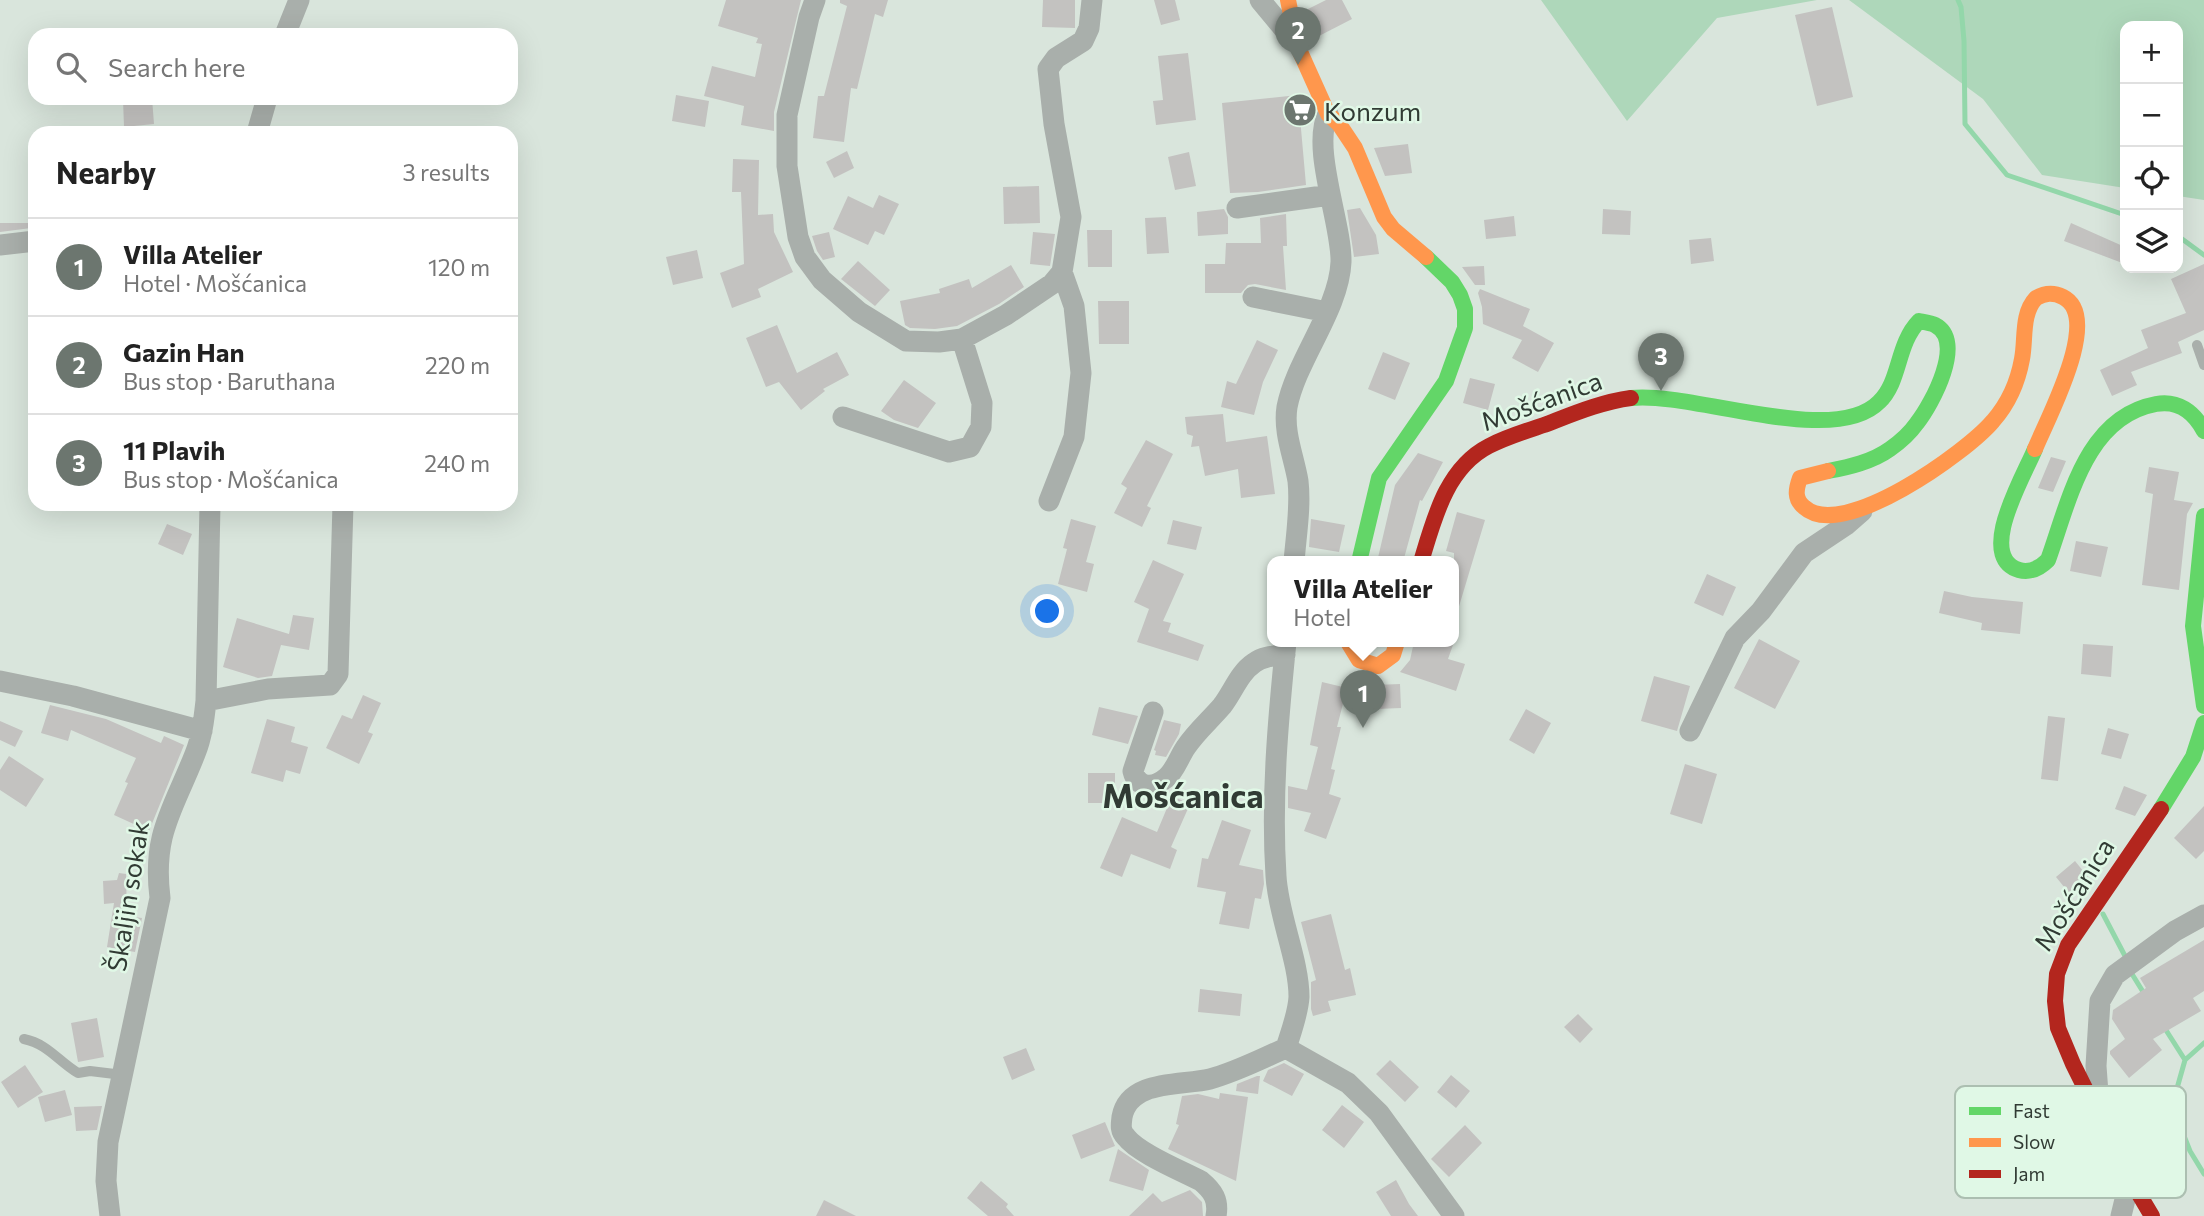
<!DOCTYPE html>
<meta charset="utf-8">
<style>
:root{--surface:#fff;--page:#f6f6f6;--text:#222;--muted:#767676;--line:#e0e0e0;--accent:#6c766f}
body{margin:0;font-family:Commissioner,sans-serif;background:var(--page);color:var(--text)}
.controls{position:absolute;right:21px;top:21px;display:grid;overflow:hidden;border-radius:14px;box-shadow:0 7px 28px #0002}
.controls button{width:63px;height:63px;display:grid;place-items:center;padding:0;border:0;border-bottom:2px solid var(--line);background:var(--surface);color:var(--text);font:35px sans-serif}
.you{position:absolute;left:1048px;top:612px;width:24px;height:24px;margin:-18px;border:5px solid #fff;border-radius:50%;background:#1a73e8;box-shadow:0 0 0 10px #1a73e833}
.badge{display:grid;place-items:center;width:46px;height:46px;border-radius:50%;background:var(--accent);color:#fff;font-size:23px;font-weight:700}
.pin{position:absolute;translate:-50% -58px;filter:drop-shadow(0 2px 4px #0008)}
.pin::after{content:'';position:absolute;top:37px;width:24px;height:21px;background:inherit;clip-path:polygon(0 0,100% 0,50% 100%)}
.popup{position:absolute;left:1267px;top:556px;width:192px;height:91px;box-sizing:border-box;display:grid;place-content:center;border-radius:14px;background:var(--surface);filter:drop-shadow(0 2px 5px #0005);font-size:23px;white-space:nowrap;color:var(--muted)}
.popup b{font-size:26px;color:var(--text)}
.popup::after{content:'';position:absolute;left:50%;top:100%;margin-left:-14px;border:14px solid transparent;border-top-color:var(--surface)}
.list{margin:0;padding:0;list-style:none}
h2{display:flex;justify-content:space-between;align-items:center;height:91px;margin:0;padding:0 28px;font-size:30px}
h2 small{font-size:23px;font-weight:400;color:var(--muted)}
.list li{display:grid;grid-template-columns:46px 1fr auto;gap:21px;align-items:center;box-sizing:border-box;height:98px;padding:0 28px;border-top:2px solid var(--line)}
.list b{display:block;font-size:26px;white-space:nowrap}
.list p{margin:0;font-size:23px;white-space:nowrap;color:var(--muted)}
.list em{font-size:23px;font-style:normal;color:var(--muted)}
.icon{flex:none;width:38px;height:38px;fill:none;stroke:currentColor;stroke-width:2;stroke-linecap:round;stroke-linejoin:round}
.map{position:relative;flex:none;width:2204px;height:1216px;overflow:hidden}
.search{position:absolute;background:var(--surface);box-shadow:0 7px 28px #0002;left:28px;top:28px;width:490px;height:77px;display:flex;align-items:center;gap:18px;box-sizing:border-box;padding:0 24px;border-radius:21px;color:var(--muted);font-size:26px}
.panel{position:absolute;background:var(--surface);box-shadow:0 7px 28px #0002;left:28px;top:126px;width:490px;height:385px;border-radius:21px}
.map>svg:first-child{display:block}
.green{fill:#aed7ba}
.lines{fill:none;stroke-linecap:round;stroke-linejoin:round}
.stream{stroke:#93d7aa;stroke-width:5}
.building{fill:#c3c2c0}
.lane{stroke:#a9afab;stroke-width:10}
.street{stroke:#a9afab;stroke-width:21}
.fast{stroke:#63d668;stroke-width:16}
.slow{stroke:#ff974d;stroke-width:16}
.jam{stroke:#b3261e;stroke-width:16}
.labels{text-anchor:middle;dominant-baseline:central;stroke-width:5;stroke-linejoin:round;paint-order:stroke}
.poi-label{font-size:26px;fill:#313b34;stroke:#e0f8e6;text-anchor:start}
.street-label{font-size:26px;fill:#313b34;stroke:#e0f8e6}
.district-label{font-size:33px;font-weight:bold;fill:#313b34;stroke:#e0f8e6}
.key{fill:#e0f8e6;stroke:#acbfb1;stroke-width:2}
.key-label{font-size:19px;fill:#313b34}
</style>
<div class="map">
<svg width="2204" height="1216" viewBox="0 0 2204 1216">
<rect width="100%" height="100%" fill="#d9e5dc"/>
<path class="green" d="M1541,0H1817L1717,18L1627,121Z
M1849,0H2204V200L2178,196V26H2125V188L2042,175L1983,99Z"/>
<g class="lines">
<path class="stream" d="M1958,0L1961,7L1964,41L1965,124L2007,175L2125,215
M2178,236L2204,255
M2103,914L2125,956
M2132,974L2145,995
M2164,1027L2185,1060
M2204,1043L2185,1060L2172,1106L2190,1151L2204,1174"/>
</g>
<path class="building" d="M726,0H801L774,112V131L741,125L744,106L704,96L712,66L755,77L762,44L756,43L758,38L718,26Z
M840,0H888L883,17L875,14L857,89L851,88L844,142L813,138L818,96H824L847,6L840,3Z
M1043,0H1075V28L1042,27Z
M1154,0H1175L1180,20L1161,25Z
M1326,0H1342L1352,19L1319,36L1310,18L1308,9Z
M1832,7L1853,97L1817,106L1795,15Z
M1188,53L1196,120L1156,125L1153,101L1163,100L1158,56Z
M676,95L709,101L705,127L672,121Z
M1298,95L1306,185L1258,192L1230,193L1222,103Z
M152,98L154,124L124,127L123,99Z
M1408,144L1412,173L1385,176L1374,148Z
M847,151L854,168L834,178L826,162Z
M1189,152L1196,186L1175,190L1168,157Z
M733,159L759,160L758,215L773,214L774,232L793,272L758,289L761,297L732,308L720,273L744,264L741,192H732Z
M1039,186L1040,223L1004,224L1003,187Z
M879,195L899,204L884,235L875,231L868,245L833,229L848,196L873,208Z
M1360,208L1376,235L1379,254L1354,257L1347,210Z
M1224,209L1228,217V234L1198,236L1197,212Z
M1603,209L1631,211L1630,235L1602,234Z
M1286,214L1287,246H1283L1286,290L1255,284L1248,285L1241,293H1205V264H1225L1226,243H1261L1260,218Z
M1514,216L1516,236L1486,239L1484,220Z
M1166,217L1169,253L1147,254L1145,218Z
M0,223H31V228L0,232Z
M2071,223L2125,247V264L2064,241Z
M1087,230H1112V267H1088Z
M829,232L835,257L823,260L817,251L812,236Z
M1033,232L1055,234L1050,266L1030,264Z
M1711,238L1714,261L1691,264L1689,240Z
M697,250L703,278L673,285L666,257Z
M858,261L890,290L875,306L841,279Z
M2204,264V330L2178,342L2182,353L2131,372L2137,385L2112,396L2100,370L2148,348L2141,330L2186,313L2171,279Z
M1011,265L1024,287L999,304L957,326L935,329L910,328L905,325L900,301L940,293L939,289L969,279L972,288Z
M1484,266L1485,285H1475L1462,267Z
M1480,289L1530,309L1523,326L1554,343L1538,372L1512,358L1522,340L1483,324L1482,307L1478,293Z
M1098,301H1129V344H1099Z
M777,325L797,373L837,352L849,375L823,389L825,391L801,410L779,382L766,387L746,338Z
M1257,340L1278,350L1263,382L1254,415L1221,407L1227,381L1236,384Z
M1383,352L1410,363L1395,400L1368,389Z
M1470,378L1495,384L1488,410L1463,403Z
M904,380L936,403L918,428L894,420L881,411Z
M1223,414L1226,442L1267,436L1275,494L1241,498L1238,469L1205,476L1199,446L1191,447L1193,436L1187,434L1185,417Z
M1146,440L1173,454L1147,506L1151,508L1142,527L1114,513L1127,488L1121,484Z
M1418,453L1443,462L1422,501L1420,500L1403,562H1377L1395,485Z
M2051,457L2066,461L2053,492L2038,488Z
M2149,467L2179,472L2174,500L2193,503L2187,514L2179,590L2142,585L2153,494L2145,492Z
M1457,512L1485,520L1457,613H1454V553L1446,551Z
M1071,519L1096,526L1086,562L1094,564L1087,592L1058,584L1067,549L1063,548Z
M1311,519L1345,525L1339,552L1309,547Z
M1173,520L1202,527L1196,550L1167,544Z
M167,524L192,534L183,555L158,544Z
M2076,541L2108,547L2101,577L2070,571Z
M1153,560L1184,574L1163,621L1171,623L1168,632L1204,645L1198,661L1137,642L1149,609L1134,602Z
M1707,574L1736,587L1723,616L1694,603Z
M1944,591L1972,597L2023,602L2020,634L1981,630L1982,623L1939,613Z
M293,615L314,618L309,650L281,645L272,676L258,678L223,667L237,618L289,634Z
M1759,639L1800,661L1775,709L1734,688Z
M1414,642H1454L1448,659L1465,664L1456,691L1400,672L1410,660Z
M2083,644L2113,646L2111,677L2081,674Z
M1654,676L1690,686L1677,731L1641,721Z
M1322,682L1347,688L1337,727H1341L1331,769L1335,770L1329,794L1341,798L1326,839L1304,831L1311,813L1288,808V786L1307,790L1318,747L1310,745Z
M1400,684L1401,708L1377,709L1375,685Z
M363,695L381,703L368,732L373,734L359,764L326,748L342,715L352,719Z
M50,705L106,719L161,743L164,736L184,745L149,831L114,815L128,783L125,782L136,758L71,730L68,741L41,733Z
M1099,707L1138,716L1128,744L1092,735Z
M1526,709L1551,723L1534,754L1509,740Z
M2048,716L2065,718L2058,781L2041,779Z
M267,719L295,727L291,742L308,747L300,774L286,770L283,782L251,773Z
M1164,720L1181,724L1179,734L1166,757L1155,755L1156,751L1154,750Z
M0,721L23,731L15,747L0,740Z
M2108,728L2129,734L2121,759L2101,754Z
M9,756L44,779L26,807L0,790V770Z
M1685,764L1717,774L1702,824L1670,814Z
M1088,773H1115V803H1088Z
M2124,786L2147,795L2135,816L2115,809Z
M1172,796L1190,804L1171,847L1177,850L1170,869L1131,854L1122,877L1100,868L1122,817L1157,832Z
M2204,806V851L2196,859L2174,838Z
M1222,820L1251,830L1239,865L1263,870L1264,884L1261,899L1255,898L1249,929L1219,924L1226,892L1197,887L1202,858L1208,859Z
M2075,861L2088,877L2069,893L2056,877Z
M119,873L126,874L127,916L142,918L135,952L107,947L114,903L104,904L103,881L117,880Z
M1331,914L1345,970L1350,968L1356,995L1328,1001L1331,1011L1313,1016L1311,1009V982L1316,980L1301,922Z
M2204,940V991L2193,998L2201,1011L2153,1039L2162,1050L2129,1078L2110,1054V1051L2125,1039L2112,1019L2113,1010L2146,988L2140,978Z
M1200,989L1242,994L1240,1016L1198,1012Z
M1578,1014L1593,1029L1580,1043L1564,1027Z
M97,1018L104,1057L78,1062L71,1023Z
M1026,1048L1035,1070L1012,1080L1003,1057Z
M1390,1060L1419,1087L1405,1102L1376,1074Z
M1284,1063L1304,1074L1292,1096L1263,1081L1268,1070Z
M25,1065L43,1092L18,1108L1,1082Z
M1451,1075L1470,1091L1456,1108L1437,1092Z
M1257,1076H1260L1258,1094L1236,1091L1237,1084Z
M65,1090L72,1115L45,1122L38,1097Z
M1220,1093L1248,1097L1236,1181L1168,1149L1179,1125L1176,1124L1182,1096L1198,1094L1219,1099Z
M1342,1105L1364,1122L1344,1148L1322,1130Z
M102,1106L97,1130L76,1131L74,1107Z
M1105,1122L1115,1146L1081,1159L1072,1135Z
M1465,1125L1482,1143L1449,1177L1431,1159Z
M1118,1149L1149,1170L1143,1191L1109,1181Z
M1396,1180L1409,1204L1418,1216H1391L1376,1192Z
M981,1181L1008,1204L1006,1207L1014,1216H988L967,1198Z
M1190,1190L1202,1202L1203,1216H1129L1153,1193L1162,1202Z
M824,1200L856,1216H816Z"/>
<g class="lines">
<path class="lane" d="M2197,345L2204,365
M24,1039C48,1044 58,1061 78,1073L90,1071L123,1075"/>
<path class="street" d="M815,0L809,17L787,115V166L798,237L805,257L822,280L859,312L906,341L939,342L962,339L1006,315L1052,284L1062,272L1071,217L1054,124L1048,69L1056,58L1083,41L1089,28L1092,0
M1260,0L1294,41
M285,35L299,0
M257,133L267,98
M1237,208L1330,195
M0,245L35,241
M1253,297L1327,312
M843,417L949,452L970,447L981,427L982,403L962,339
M1049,501L1074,437L1081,373L1074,306L1062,272
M1294,562C1296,536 1301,507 1298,481C1294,457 1283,432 1287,407C1296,360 1339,310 1341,262C1342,224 1311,148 1328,114
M1286,642C1278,720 1271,798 1276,876C1278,915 1299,960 1299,997C1298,1014 1291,1032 1286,1048L1348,1083L1379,1113L1454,1216
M0,681L73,696L202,731
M206,701L268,689L330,685L338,674L343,504
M1153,712L1133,771C1137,788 1153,789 1166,778C1175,771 1179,757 1186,747C1196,732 1210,720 1222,706C1233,692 1239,673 1254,663C1263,656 1274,656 1285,655
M1690,731L1735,638L1761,611L1804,553L1846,525L1862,511
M2099,1107L2096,1066L2100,1001L2115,975L2175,931L2204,915
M110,1216L106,1181L108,1142L160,898C152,834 173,810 195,754C202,737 204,719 206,701L210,504
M1216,1216C1219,1200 1213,1191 1201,1181C1182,1171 1138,1153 1126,1137C1120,1131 1121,1125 1122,1117C1129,1079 1182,1086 1210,1079C1236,1072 1261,1059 1286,1048
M2121,1216L2130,1179"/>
<path class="fast" d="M1631,398C1692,391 1834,448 1879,402C1901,381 1896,345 1919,321C1924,322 1931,323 1935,325C1966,341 1932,404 1917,423C1910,433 1900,442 1890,449C1872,462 1849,467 1828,471
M2035,449C2025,474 1975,557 2019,570C2030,573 2040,568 2048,560C2069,502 2085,417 2156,404C2178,400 2194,412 2204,431
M2204,516L2193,626L2204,706
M1359,562L1379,478L1446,381L1465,328V309L1460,295L1452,282L1426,257
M2161,809L2193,757L2204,723"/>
<path class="slow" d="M1288,0L1297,45L1328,114L1339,124L1355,148L1384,217L1393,229L1426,257
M1828,471L1800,478C1796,489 1794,499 1804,507C1842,542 1967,452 1993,421C2008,404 2018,381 2022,359C2026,339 2021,314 2036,298C2045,293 2053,292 2063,297C2103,317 2047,419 2035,449
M1348,642L1359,660L1378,666L1393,655L1397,642"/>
<path class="jam" d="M1421,562C1434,519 1446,468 1489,446C1506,437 1526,431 1544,425C1573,414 1601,402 1631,398
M2152,1216L2130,1179L2073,1064L2058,1028L2055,1001L2057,974L2068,945L2161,809"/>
</g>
<defs>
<symbol id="supermarket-disc" viewBox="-11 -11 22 22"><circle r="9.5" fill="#6c766f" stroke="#e0f8e6"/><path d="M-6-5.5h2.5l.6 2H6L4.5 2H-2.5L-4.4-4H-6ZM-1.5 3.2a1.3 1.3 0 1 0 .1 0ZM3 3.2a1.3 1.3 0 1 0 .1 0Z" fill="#fff"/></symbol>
</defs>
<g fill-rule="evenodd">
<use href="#supermarket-disc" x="1281" y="91" width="38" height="38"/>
</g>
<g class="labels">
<g class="poi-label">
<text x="1324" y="110">Konzum</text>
</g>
<g class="street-label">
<text transform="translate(1541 400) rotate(-20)">Mošćanica</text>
<text transform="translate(2073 894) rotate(-58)">Mošćanica</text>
<text transform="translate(127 896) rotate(-81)">Škaljin sokak</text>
</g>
<g class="district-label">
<text x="1183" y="794">Mošćanica</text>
</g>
</g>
<rect x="1955" y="1086" width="231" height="112" rx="10" class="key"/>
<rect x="1969" y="1107" width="32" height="8" fill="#63d668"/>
<rect x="1969" y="1138" width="32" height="9" fill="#ff974d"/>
<rect x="1969" y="1170" width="32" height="8" fill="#b3261e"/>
<g class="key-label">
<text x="2013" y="1118">Fast</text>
<text x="2013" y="1149">Slow</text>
<text x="2013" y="1181">Jam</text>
</g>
</svg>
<div class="controls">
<button>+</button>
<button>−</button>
<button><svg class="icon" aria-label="locate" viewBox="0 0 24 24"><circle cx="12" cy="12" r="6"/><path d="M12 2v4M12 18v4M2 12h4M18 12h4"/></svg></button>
<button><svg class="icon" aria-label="layers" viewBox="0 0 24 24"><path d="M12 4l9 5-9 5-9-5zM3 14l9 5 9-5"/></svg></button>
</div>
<div class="you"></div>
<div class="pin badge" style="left:1363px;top:728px">1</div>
<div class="popup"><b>Villa Atelier</b>Hotel</div>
<div class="pin badge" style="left:1298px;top:65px">2</div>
<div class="pin badge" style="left:1661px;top:391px">3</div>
<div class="search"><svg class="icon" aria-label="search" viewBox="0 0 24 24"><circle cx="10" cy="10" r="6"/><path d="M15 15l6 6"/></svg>Search here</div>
<section class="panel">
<h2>Nearby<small>3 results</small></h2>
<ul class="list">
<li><span class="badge">1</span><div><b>Villa Atelier</b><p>Hotel · Mošćanica</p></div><em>120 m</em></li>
<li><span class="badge">2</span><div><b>Gazin Han</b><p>Bus stop · Baruthana</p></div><em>220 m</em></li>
<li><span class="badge">3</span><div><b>11 Plavih</b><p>Bus stop · Mošćanica</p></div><em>240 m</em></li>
</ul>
</section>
</div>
